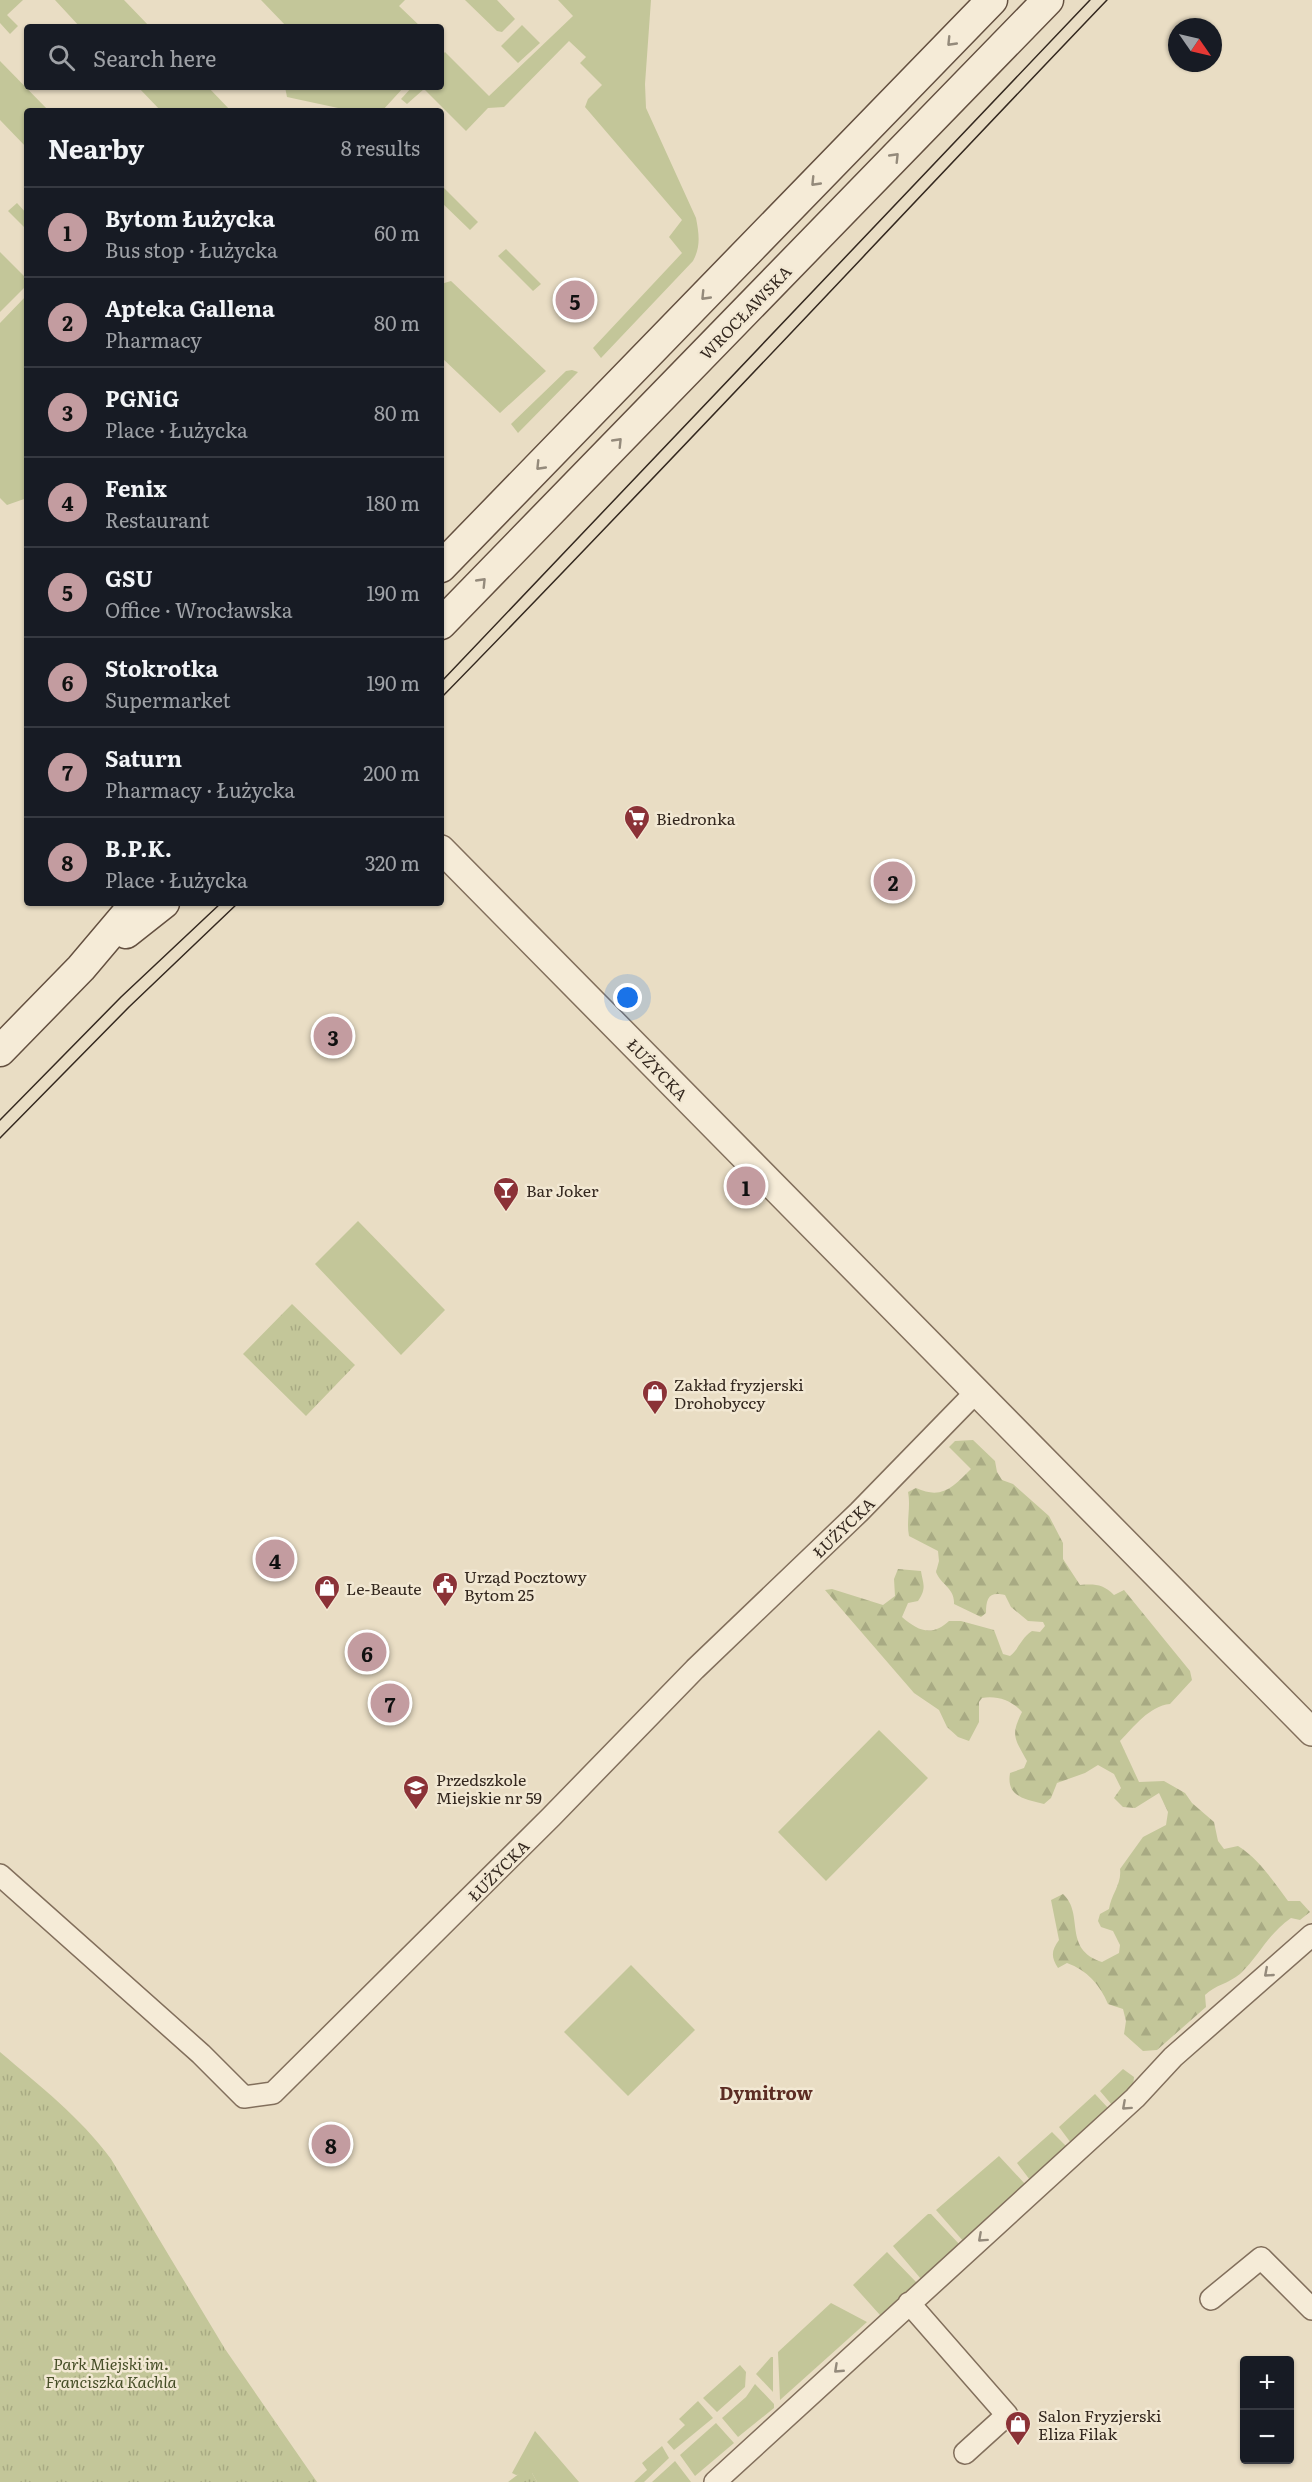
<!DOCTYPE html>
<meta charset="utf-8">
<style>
:root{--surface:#171b24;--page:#20242c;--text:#f1f3f6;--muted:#9ea1a6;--line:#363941;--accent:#c39ca0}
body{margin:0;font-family:Literata,serif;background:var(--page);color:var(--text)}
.controls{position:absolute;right:18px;bottom:18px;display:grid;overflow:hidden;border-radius:6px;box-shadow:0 2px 4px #0004}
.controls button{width:54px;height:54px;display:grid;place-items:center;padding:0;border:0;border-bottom:2px solid var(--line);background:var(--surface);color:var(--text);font:30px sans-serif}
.compass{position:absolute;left:1168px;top:18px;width:54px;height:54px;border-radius:50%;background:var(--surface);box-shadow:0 2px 4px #0004;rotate:124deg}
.you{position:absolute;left:628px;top:998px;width:21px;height:21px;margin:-15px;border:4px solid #fff;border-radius:50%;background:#1a73e8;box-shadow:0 0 0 9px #1a73e833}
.badge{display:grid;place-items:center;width:39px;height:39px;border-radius:50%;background:var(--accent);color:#111;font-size:20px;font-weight:700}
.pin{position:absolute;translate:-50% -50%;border:3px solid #fff;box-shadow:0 2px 6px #0006}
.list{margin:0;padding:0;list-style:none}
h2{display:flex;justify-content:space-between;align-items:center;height:78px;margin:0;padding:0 24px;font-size:26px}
h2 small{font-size:20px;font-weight:400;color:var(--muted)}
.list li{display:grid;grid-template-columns:39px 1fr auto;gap:18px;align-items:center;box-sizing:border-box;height:90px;padding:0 24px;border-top:2px solid var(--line)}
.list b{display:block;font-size:22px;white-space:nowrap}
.list p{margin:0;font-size:20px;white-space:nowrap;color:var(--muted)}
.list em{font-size:20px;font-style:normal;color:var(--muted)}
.icon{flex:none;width:33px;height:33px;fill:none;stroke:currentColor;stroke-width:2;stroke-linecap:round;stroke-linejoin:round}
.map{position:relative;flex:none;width:1312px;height:2482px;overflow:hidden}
.search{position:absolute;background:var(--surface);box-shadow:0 2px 4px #0004;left:24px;top:24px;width:420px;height:66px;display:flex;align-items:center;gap:15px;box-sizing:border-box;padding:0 21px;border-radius:6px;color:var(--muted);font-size:22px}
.panel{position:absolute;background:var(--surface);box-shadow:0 2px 4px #0004;left:24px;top:108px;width:420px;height:798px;border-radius:6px}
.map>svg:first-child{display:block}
.grass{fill:#c3c699}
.forest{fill:url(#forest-firs)}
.park{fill:url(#park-tufts)}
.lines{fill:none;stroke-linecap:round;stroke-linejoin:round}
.minor-casing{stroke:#826f5c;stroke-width:24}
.tertiary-casing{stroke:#826f5c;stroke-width:30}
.secondary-casing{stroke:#645040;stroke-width:33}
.minor{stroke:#f5ebd7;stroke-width:21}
.tertiary{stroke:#f5ebd7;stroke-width:27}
.secondary{stroke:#f5ebd7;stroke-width:30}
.tram{stroke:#34281f;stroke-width:1.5}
.oneway{stroke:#948a7b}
.labels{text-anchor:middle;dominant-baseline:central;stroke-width:5;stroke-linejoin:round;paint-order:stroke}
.street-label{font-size:16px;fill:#34281f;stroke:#f2e8d3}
.poi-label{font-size:16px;fill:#34281f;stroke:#f2e8d3;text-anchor:start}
.park-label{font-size:16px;font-style:italic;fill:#464e27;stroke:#f2e8d3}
.neighbourhood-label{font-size:18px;font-weight:bold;fill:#5c2c23;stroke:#f2e8d3}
</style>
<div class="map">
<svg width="1312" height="2482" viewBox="0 0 1312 2482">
<defs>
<pattern id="forest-firs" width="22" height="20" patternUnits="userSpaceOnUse" patternTransform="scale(1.5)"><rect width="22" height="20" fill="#c3c699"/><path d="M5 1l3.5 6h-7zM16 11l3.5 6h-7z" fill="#a8aa83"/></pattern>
<pattern id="park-tufts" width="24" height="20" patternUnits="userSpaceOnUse" patternTransform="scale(1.5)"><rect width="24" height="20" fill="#c3c699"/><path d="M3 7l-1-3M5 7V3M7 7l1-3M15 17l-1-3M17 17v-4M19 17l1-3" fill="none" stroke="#a8aa83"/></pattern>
</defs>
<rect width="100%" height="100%" fill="#e9ddc4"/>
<path class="grass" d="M0,0H23L7,15L18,26L10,34L0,23Z
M55,0H124L150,27H80Z
M261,0H405L399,6L421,27H287Z
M465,0H497L515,19L502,32L497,31Z
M558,0H651L645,84L646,108L696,218C699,234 701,246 693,261L601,358L593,348L682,253L669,237L682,220L585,107L588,99L602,85L580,63L586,57L569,41L504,107L488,108L466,131L424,89L407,104L401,99L412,87H441V56L445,52L489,96L573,16Z
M522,25L540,43L518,63L501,46Z
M0,61L49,111H27V148L0,120Z
M138,87H208L231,111H161Z
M285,87H404L382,111H352L287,97Z
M441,185L478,222L470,230L441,202Z
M17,203L27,214V230L8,211Z
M506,249L541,284L533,291L498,256Z
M0,252L27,279V285L0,312Z
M451,281L546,371L500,413L441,357V284Z
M27,295V498L7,505L0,498V323Z
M572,370L578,372L518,433L511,424L566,371Z
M358,1221L445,1310L401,1355L315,1264Z
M879,1730L928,1778L826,1881L778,1832Z
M631,1965L695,2030L628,2096L564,2032Z
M1123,2069L1134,2077L1133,2087L1112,2105L1100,2091Z
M1095,2094L1109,2109L1071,2143L1059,2127Z
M1052,2132L1067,2147L1030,2180L1017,2163Z
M999,2156L1026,2185L964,2242L936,2210Z
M928,2214H931L960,2245L921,2279L893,2246Z
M887,2252L917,2283L884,2316L880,2315L853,2285Z
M831,2303L867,2322L780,2400L778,2352Z
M771,2357H773V2392L756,2374Z
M740,2365L746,2372L745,2387L717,2412L703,2398Z
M755,2384L774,2404V2408L738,2437L722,2418L746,2397Z
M698,2401L713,2418L674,2450L667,2442L685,2425L679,2419Z
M716,2423L734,2443L695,2476L680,2455Z
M535,2431L579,2482H537L532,2473L516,2475L512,2473Z
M662,2446L669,2458L644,2482H634L647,2470L642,2463Z
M675,2461L691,2482H652L674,2462Z"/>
<path class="forest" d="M973,1440L995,1461L997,1472L1002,1480L1013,1484L1049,1516L1063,1543V1559L1080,1585C1095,1584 1103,1584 1114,1595L1124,1590L1190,1671L1192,1680L1170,1704C1149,1706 1134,1727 1120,1741L1139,1782L1164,1781L1185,1793L1192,1803L1214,1822L1218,1841L1224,1849L1238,1846C1259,1859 1273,1881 1288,1901H1300L1310,1912L1300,1920L1291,1918C1266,1936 1260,1955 1240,1974C1228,1984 1215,1985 1205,1995L1206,2007L1157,2050L1143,2051L1124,2034L1126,2021L1123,2009L1108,2004C1100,1985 1087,1970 1067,1963L1058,1968C1051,1957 1051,1951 1059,1940L1051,1900L1063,1894C1085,1914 1062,1949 1102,1962L1119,1953L1120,1945L1113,1931L1101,1927L1098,1921L1100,1914L1109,1909C1111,1894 1122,1884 1120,1869L1143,1837L1166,1825L1168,1812L1159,1793L1135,1808L1123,1807L1114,1798L1121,1788L1114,1774L1098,1765L1085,1773L1057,1783L1051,1798L1044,1804C1025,1799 1006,1797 1010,1773L1024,1768L1027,1761C1015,1739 1010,1736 1022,1712C1013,1701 997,1695 982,1698L979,1702V1722L969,1741L958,1737L947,1727L939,1710L914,1693L825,1590L832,1589L883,1605L895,1596L894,1579L898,1569L921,1571C923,1584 927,1588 918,1601L908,1603L902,1617C918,1631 932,1637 949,1621H961L994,1630L1003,1654L1010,1656C1019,1649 1021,1638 1032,1631L1040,1632L1045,1626L1043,1622L1028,1621L1011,1607L1005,1595C989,1591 986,1598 986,1613L981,1617L954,1604C955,1588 941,1585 936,1572L939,1561L938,1551L909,1536C906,1521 911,1508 908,1492L916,1488C942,1500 953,1487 971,1469L949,1447L955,1441Z"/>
<path class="park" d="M292,1304L355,1365L306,1416L243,1354Z
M0,2052C40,2086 80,2117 111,2159L225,2349L317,2482H0Z
M520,2473H532L537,2482H508Z"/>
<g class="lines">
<defs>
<path id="minor" d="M0,1875L201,2054L244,2097L273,2093L551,1817L695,1669L859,1512L976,1392
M1211,2299L1261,2258L1312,2309
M909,2303L1007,2415L965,2453
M715,2482L1135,2098L1173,2057L1312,1935"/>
<path id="tertiary" d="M441,849L1312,1732"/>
<path id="secondary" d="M441,567L992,0
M441,624L1048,0
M126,933L164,903
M0,1051L81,968L136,903"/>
</defs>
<use href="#minor" class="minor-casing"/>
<use href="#tertiary" class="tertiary-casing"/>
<use href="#secondary" class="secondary-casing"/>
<use href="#minor" class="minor"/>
<use href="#tertiary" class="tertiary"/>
<use href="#secondary" class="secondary"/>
<path class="tram" d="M441,682L1090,0
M441,698C666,468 885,232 1107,0
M0,1120L121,997L221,903
M0,1138L129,1007L238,903"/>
</g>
<defs><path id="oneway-chevron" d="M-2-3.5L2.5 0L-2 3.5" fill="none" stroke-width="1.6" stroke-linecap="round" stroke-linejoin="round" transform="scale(1.5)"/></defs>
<g class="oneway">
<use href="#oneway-chevron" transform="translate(951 42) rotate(134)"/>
<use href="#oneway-chevron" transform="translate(895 157) rotate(-46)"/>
<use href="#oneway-chevron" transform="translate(815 182) rotate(134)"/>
<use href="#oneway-chevron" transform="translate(705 296) rotate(134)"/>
<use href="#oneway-chevron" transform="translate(618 442) rotate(-46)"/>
<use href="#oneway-chevron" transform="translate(540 466) rotate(134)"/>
<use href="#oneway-chevron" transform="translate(482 582) rotate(-46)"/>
<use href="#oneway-chevron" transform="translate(1268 1973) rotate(139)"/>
<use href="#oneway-chevron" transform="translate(1126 2106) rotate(138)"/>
<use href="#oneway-chevron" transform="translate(982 2238) rotate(138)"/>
<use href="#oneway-chevron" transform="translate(838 2369) rotate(137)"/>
</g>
<defs>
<symbol id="supermarket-pin" viewBox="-11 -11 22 30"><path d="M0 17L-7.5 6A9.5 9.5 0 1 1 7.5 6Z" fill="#8b3237" stroke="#f2e8d3"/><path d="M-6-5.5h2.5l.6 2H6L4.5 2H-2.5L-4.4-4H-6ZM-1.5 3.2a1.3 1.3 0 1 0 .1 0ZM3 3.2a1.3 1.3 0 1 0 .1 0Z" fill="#fff"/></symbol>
<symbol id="bar-pin" viewBox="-11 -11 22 30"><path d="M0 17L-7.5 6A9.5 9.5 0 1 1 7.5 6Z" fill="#8b3237" stroke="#f2e8d3"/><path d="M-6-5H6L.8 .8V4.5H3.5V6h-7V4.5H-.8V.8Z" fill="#fff"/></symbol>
<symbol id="shop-pin" viewBox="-11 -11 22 30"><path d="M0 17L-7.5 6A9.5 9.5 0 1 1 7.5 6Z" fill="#8b3237" stroke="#f2e8d3"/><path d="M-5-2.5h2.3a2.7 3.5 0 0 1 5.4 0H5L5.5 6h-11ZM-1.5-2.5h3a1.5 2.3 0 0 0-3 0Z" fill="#fff"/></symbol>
<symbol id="civic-pin" viewBox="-11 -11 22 30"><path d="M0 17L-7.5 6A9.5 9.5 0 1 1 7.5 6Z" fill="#8b3237" stroke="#f2e8d3"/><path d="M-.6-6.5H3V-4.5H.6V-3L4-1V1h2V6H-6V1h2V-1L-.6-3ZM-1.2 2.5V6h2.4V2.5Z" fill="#fff"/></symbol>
<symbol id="school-pin" viewBox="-11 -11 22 30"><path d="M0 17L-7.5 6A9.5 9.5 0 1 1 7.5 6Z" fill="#8b3237" stroke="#f2e8d3"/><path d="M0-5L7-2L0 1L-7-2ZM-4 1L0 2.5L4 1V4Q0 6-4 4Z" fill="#fff"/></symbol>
</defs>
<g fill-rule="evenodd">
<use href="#supermarket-pin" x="622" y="803" width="30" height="40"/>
<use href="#bar-pin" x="491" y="1175" width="30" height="40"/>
<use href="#shop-pin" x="640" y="1378" width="30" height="40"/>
<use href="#civic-pin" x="430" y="1570" width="30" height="40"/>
<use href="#shop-pin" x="312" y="1573" width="30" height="40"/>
<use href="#school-pin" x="401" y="1773" width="30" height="40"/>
<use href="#shop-pin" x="1003" y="2409" width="30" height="40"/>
</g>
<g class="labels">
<g class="street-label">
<text transform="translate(745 312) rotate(-46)">WROCŁAWSKA</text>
<text transform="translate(658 1069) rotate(46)">ŁUŻYCKA</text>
<text transform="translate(843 1527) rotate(-44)">ŁUŻYCKA</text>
<text transform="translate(498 1870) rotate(-45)">ŁUŻYCKA</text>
</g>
<g class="poi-label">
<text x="656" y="818">Biedronka</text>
<text x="526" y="1190">Bar Joker</text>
<text x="674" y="1384">Zakład fryzjerski<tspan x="674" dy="18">Drohobyccy</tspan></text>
<text x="464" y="1576">Urząd Pocztowy<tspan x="464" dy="18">Bytom 25</tspan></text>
<text x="346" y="1588">Le-Beaute</text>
<text x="436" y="1779">Przedszkole<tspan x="436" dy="18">Miejskie nr 59</tspan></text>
<text x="1038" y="2415">Salon Fryzjerski<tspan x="1038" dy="18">Eliza Filak</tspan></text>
</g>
<g class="park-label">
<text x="111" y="2363">Park Miejski im.<tspan x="111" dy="18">Franciszka Kachla</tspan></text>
</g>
<g class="neighbourhood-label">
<text x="766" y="2092">Dymitrow</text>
</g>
</g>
</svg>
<div class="controls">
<button>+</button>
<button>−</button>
</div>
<svg class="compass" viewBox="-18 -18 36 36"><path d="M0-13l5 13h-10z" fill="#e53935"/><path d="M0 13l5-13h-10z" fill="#9ea1a6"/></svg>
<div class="you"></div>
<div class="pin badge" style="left:746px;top:1186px">1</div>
<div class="pin badge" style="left:893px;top:881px">2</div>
<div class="pin badge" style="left:333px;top:1036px">3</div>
<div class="pin badge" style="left:275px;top:1559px">4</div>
<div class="pin badge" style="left:575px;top:300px">5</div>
<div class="pin badge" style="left:367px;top:1652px">6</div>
<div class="pin badge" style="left:390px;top:1703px">7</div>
<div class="pin badge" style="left:331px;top:2144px">8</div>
<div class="search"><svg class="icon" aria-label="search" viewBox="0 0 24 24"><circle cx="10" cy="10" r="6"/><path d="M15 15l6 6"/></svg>Search here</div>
<section class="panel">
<h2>Nearby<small>8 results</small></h2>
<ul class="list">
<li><span class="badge">1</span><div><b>Bytom Łużycka</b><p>Bus stop · Łużycka</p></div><em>60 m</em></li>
<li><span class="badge">2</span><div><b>Apteka Gallena</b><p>Pharmacy</p></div><em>80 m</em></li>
<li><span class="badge">3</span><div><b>PGNiG</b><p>Place · Łużycka</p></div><em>80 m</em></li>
<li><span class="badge">4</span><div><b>Fenix</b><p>Restaurant</p></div><em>180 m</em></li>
<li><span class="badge">5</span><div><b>GSU</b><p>Office · Wrocławska</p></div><em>190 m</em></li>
<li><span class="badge">6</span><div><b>Stokrotka</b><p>Supermarket</p></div><em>190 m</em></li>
<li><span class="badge">7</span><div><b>Saturn</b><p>Pharmacy · Łużycka</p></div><em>200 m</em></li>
<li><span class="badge">8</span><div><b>B.P.K.</b><p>Place · Łużycka</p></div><em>320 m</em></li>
</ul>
</section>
</div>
